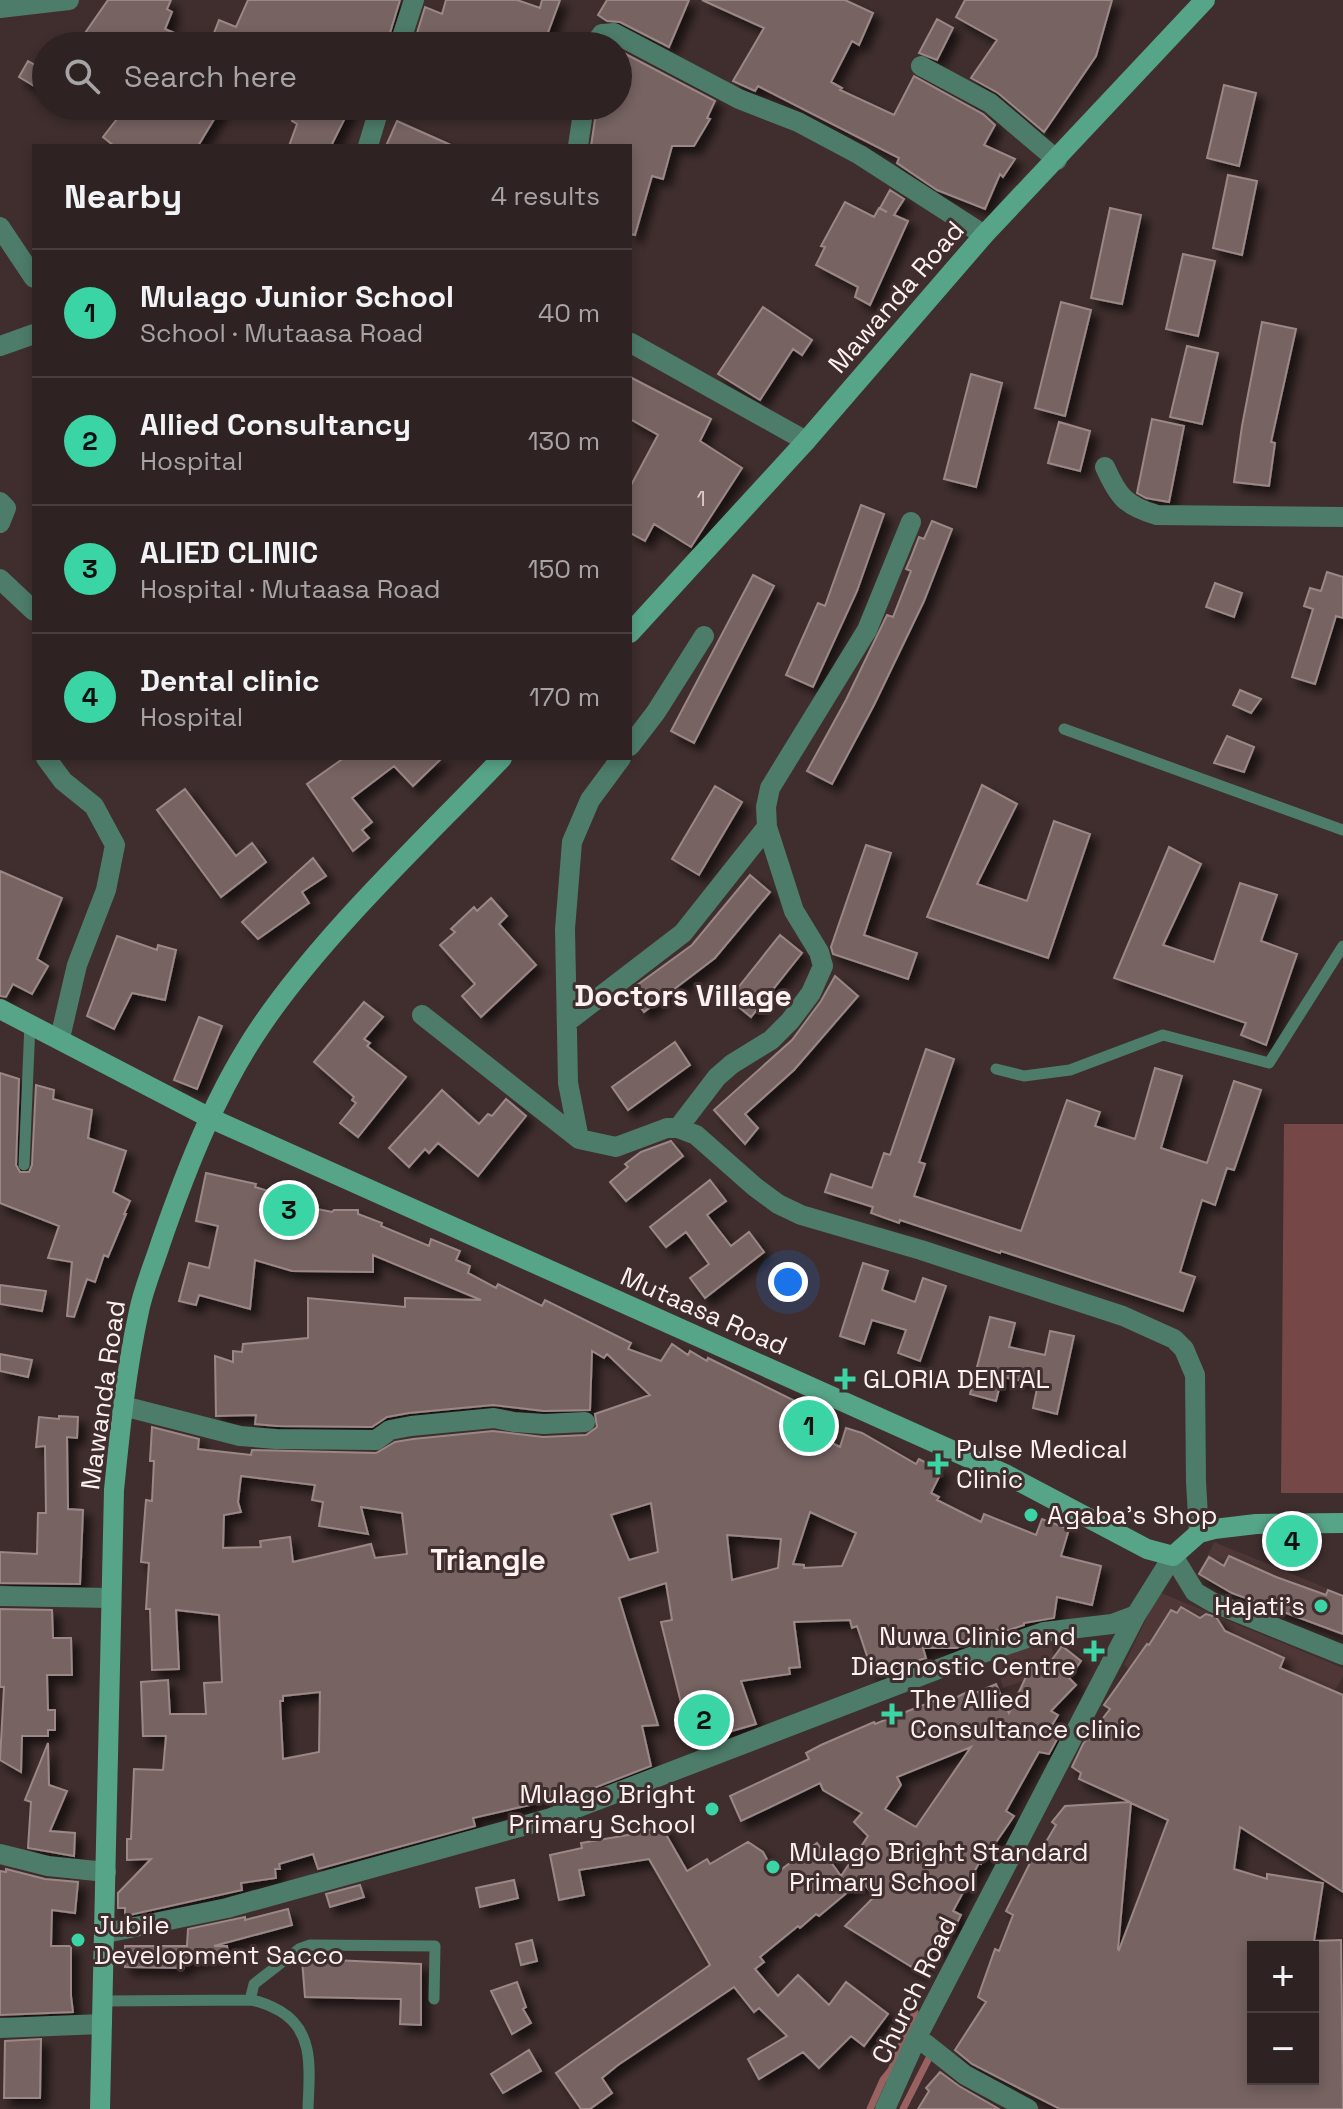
<!DOCTYPE html>
<meta charset="utf-8">
<style>
:root{--surface:#2f2222;--page:#3b2f2f;--text:#f1f3f6;--muted:#a7a4a5;--line:#4a3f40;--accent:#3bd4a4}
body{margin:0;font-family:"Space Grotesk",sans-serif;background:var(--page);color:var(--text)}
.controls{position:absolute;right:24px;bottom:24px;display:grid;overflow:hidden;border-radius:0px;box-shadow:0 4px 12px #0003}
.controls button{width:72px;height:72px;display:grid;place-items:center;padding:0;border:0;border-bottom:2px solid var(--line);background:var(--surface);color:var(--text);font:40px sans-serif}
.you{position:absolute;left:788px;top:1282px;width:28px;height:28px;margin:-20px;border:6px solid #fff;border-radius:50%;background:#1a73e8;box-shadow:0 0 0 12px #1a73e833}
.badge{display:grid;place-items:center;width:52px;height:52px;border-radius:50%;background:var(--accent);color:#111;font-size:26px;font-weight:700}
.pin{position:absolute;translate:-50% -50%;border:4px solid #fff;box-shadow:0 2px 8px #0006}
.list{margin:0;padding:0;list-style:none}
h2{display:flex;justify-content:space-between;align-items:center;height:104px;margin:0;padding:0 32px;font-size:34px}
h2 small{font-size:26px;font-weight:400;color:var(--muted)}
.list li{display:grid;grid-template-columns:52px 1fr auto;gap:24px;align-items:center;box-sizing:border-box;height:128px;padding:0 32px;border-top:2px solid var(--line)}
.list b{display:block;font-size:30px;white-space:nowrap}
.list p{margin:0;font-size:26px;white-space:nowrap;color:var(--muted)}
.list em{font-size:26px;font-style:normal;color:var(--muted)}
.icon{flex:none;width:44px;height:44px;fill:none;stroke:currentColor;stroke-width:2;stroke-linecap:round;stroke-linejoin:round}
.map{position:relative;flex:none;width:1343px;height:2109px;overflow:hidden}
.search{position:absolute;background:var(--surface);box-shadow:0 4px 12px #0003;left:32px;top:32px;width:600px;height:88px;display:flex;align-items:center;gap:20px;box-sizing:border-box;padding:0 28px;border-radius:44px;color:var(--muted);font-size:30px}
.panel{position:absolute;background:var(--surface);box-shadow:0 4px 12px #0003;left:32px;top:144px;width:600px;height:616px;border-radius:0px}
.map>svg:first-child{display:block}
.built{fill:#4e3736}
.green{fill:#754847}
.lines{fill:none;stroke-linecap:round;stroke-linejoin:round}
.stream{stroke:#996261;stroke-width:7}
.building{fill:#766362;stroke:#9b8786;stroke-width:2;fill-rule:evenodd;filter:url(#shadow)}
.lane{stroke:#4d7c6a;stroke-width:11}
.street{stroke:#4d7c6a;stroke-width:20}
.secondary{stroke:#57a588;stroke-width:20}
.poi-dot{fill:#3bd4a4;stroke:#3f2e2d;stroke-width:3}
.labels{text-anchor:middle;dominant-baseline:central;stroke-width:6;stroke-linejoin:round;paint-order:stroke}
.number-label{font-size:22px;fill:#dbcecd}
.street-label{font-size:26px;fill:#fdf1f1;stroke:#3f2e2d}
.poi-label{font-size:26px;fill:#fdf1f1;stroke:#3f2e2d;text-anchor:start}
.quarter-label{font-size:30px;font-weight:bold;fill:#fdf1f1;stroke:#3f2e2d}
</style>
<div class="map">
<svg width="1343" height="2109" viewBox="0 0 1343 2109">
<defs>
<filter id="shadow"><feDropShadow dx="7" dy="7" stdDeviation="4" flood-color="#0009"/></filter>
</defs>
<rect width="100%" height="100%" fill="#3f2e2d"/>
<path class="built" d="M1214,1542L1343,1595V1638L1199,1574Z
M1159,1592L1343,1668V1677L1321,1713L1164,1694L1124,1665Z
M1051,1643L1057,1669L1003,1688L995,1655Z"/>
<path class="green" d="M1284,1124H1343V1493H1281Z"/>
<g class="lines">
<path class="stream" d="M870,2109L883,2080L891,2070L915,2012
M903,2109L929,2058"/>
</g>
<path class="building" d="M108,0H171L167,9L172,12L165,29L205,46H76Z
M248,0H400L386,46H209L219,20L236,27Z
M446,0H517L540,8L542,0H560L543,46H489L445,35L441,46H413L425,7L442,14Z
M607,0H689L669,47L620,22L607,21L598,15Z
M702,0H845L873,13L859,45L852,41L831,82L842,88L840,90L894,115L914,76L983,114L995,125L984,145L1015,159L1003,177L1000,174L985,209L937,190L897,163L899,158L758,86L755,91L733,81L764,28Z
M965,0H1112L1096,56L1044,132L998,93L971,78L997,40L956,17Z
M937,19L953,28L937,60L919,53Z
M618,50L715,101L707,118L710,119L694,146H672L663,179L652,176L635,235L630,234V146H591L597,106H618Z
M28,61L46,71V93L19,77Z
M1224,85L1256,93L1239,166L1207,158Z
M127,106H173L190,118L197,106H222L198,146H114L103,137Z
M301,106H351L331,146H289L297,124L292,121Z
M397,121L453,146H386Z
M1228,175L1257,181L1242,255L1213,248Z
M890,190L904,199L894,215L908,221L870,305L855,297L858,287L816,265L825,247L821,246L845,202L874,217L879,208L887,212L880,208Z
M1110,208L1141,215L1122,304L1091,298Z
M1183,254L1215,261L1198,336L1166,329Z
M1061,302L1091,310L1065,416L1035,408Z
M763,307L812,340L802,355L793,349L760,400L718,374Z
M1262,322L1296,329L1271,442L1275,443L1269,486L1234,482L1242,426Z
M1187,346L1218,353L1202,424L1170,417Z
M971,374L1002,383L976,487L944,479Z
M630,377L711,419L700,441L742,468L691,547L654,524L645,541L630,533V487L658,435L630,419Z
M1152,419L1184,426L1169,502L1146,498L1137,493Z
M1059,422L1090,431L1080,471L1048,463Z
M861,505L884,514L857,591L813,687L786,675L818,603L825,606Z
M932,521L952,529L924,601L874,705L832,784L807,771L846,700L887,615L893,617L911,571L906,569L910,560L919,537L924,539Z
M1327,572L1343,577V618L1336,616L1315,684L1292,677L1313,609L1304,606L1310,588L1321,591Z
M753,575L774,586L694,743L671,731Z
M1215,583L1242,593L1234,617L1206,607Z
M1240,690L1261,699L1251,713L1233,705Z
M1227,736L1254,747L1244,772L1214,763Z
M344,758H442L413,786L394,766L352,798L372,822L362,830L369,838L353,851L307,784Z
M982,785L1017,804L977,884L1027,901L1054,821L1090,834L1048,958L927,917Z
M715,786L742,802L699,875L672,859Z
M185,789L236,856L252,843L266,862L221,897L157,810Z
M866,845L891,853L864,935L917,953L908,979L833,954L831,947Z
M1169,847L1201,864L1163,945L1214,962L1240,883L1277,895L1261,941L1297,954L1266,1045L1241,1035L1246,1023L1114,978Z
M313,858L326,876L302,892L309,903L258,939L242,922Z
M0,871L62,898L37,959L48,966L32,994L13,984L6,997L0,996Z
M750,875L770,892L715,958L644,1012L629,991L692,945Z
M491,898L507,916L499,924L536,965L481,1017L462,996L475,984L440,945L455,932L451,929L474,907L477,911Z
M780,935L802,953L751,1017L729,999Z
M117,936L157,950L158,945L176,950L165,1000L132,993L114,1029L87,1016Z
M835,976L858,996L794,1070L745,1114L758,1128L745,1144L714,1110L792,1040L821,1001Z
M364,1002L383,1017L364,1039L370,1043L367,1046L406,1077L358,1137L340,1123L356,1103L352,1100L354,1097L314,1062Z
M199,1017L222,1026L197,1089L174,1080Z
M675,1042L690,1065L628,1110L612,1087Z
M926,1049L954,1059L919,1162L925,1164L914,1196L1021,1231L1067,1100L1100,1112L1095,1126L1135,1139L1155,1068L1182,1076L1161,1148L1207,1163L1234,1081L1261,1090L1234,1170L1227,1168L1215,1205L1202,1200L1180,1272L1195,1277L1183,1311L1001,1251L1000,1253L900,1220L899,1223L871,1213L873,1207L825,1192L831,1174L872,1188L884,1153L890,1155Z
M0,1073L19,1079L16,1165L20,1172H29L32,1165L36,1085L54,1090L53,1099L92,1110L88,1138L126,1151L113,1192L130,1201L124,1214H126L108,1257L104,1255L95,1282L87,1279L74,1317L67,1316L72,1262L48,1258L59,1226L0,1203Z
M442,1090L479,1124L488,1114L492,1116L506,1099L526,1116L478,1176L438,1143L429,1153L425,1149L409,1167L389,1148Z
M671,1141L683,1156L626,1201L610,1182L628,1167L625,1164L641,1152Z
M206,1173L256,1184L255,1187L318,1206L317,1209L332,1212L334,1210H358V1214L382,1223L381,1226L429,1246L431,1239L460,1251L456,1260L470,1266L468,1273L496,1288L498,1284L542,1306L545,1300L631,1343L628,1349L661,1361L672,1344L688,1355L690,1351L707,1361L708,1358L801,1404L792,1423L840,1447L846,1428L862,1433L916,1464L919,1459L942,1471L931,1493L939,1497L937,1500L981,1522L984,1514L1036,1535L1042,1519L1069,1529L1061,1556L1101,1566L1092,1605L1057,1597L1054,1618L1024,1623V1625L1009,1630H994V1635L983,1639H968V1644L956,1648H923L926,1658L873,1674L857,1626L852,1628L850,1620L794,1622L800,1667L789,1668L790,1674L741,1681L756,1724L691,1743L661,1622L672,1620L666,1583L619,1598L658,1725L642,1726L651,1766L594,1788L529,1800L530,1805L473,1818L475,1826L318,1869L313,1854L279,1864L280,1869H275L276,1878L241,1883L242,1890L125,1916V1908H118V1893L151,1859L127,1860V1839H131L134,1769L163,1770L166,1736H143L141,1682L168,1680L170,1714H206L204,1683L222,1682L219,1615L176,1610L179,1669L152,1670L150,1609H146L149,1563L141,1562L146,1500L152,1501L154,1461H150L152,1427L199,1439L198,1449L251,1455L252,1450L376,1453L395,1442L413,1439L493,1431L543,1437L586,1435L597,1427L595,1414L650,1395L607,1354L604,1358L592,1351L590,1410L544,1411L493,1405L409,1413L387,1417L372,1427L277,1426L255,1424L256,1415L216,1416L215,1356L233,1362V1351L242,1352L243,1344L308,1338V1298L405,1307V1298L481,1300L373,1255V1272L292,1271L255,1260L250,1309L199,1295L196,1305L179,1301L189,1263L209,1268L218,1226L196,1221ZM241,1476L315,1485L312,1500L323,1502L319,1526L368,1534L361,1507L402,1513L407,1554L375,1558L371,1544L293,1562L290,1537L260,1541L261,1547L223,1548L224,1515L241,1512L238,1502ZM651,1503L658,1552L629,1560L611,1515ZM810,1512L856,1533L842,1566L804,1568V1565L793,1564ZM727,1535L781,1539L778,1568L732,1580ZM320,1692L319,1752L283,1759L280,1701H283V1696Z
M710,1180L726,1201L707,1215L731,1246L749,1232L764,1252L705,1298L690,1278L709,1264L686,1232L666,1247L650,1227Z
M863,1263L888,1271L882,1290L915,1302L923,1278L946,1286L920,1361L898,1353L906,1330L872,1320L864,1344L840,1336Z
M0,1285L46,1291L42,1311L0,1304Z
M990,1317L1015,1323L1009,1347L1045,1355L1050,1331L1074,1336L1057,1414L1033,1408L1038,1384L1002,1377L996,1401L970,1394Z
M0,1354L32,1360L28,1377L0,1371Z
M59,1416L78,1417L77,1438L67,1437L68,1509L83,1510L80,1584L0,1583V1552L37,1554L38,1513H46L45,1446L36,1447L39,1417L59,1419Z
M1229,1556L1276,1577L1326,1595L1328,1590L1343,1596V1634L1232,1593L1199,1574L1209,1557L1224,1566Z
M1181,1607L1200,1618L1206,1614L1216,1617L1225,1631L1284,1658L1280,1668L1343,1695V1892L1240,1827L1234,1869L1267,1879V1874L1323,1883L1314,1941L1341,1940L1343,2109H1060L972,2064L955,2050L986,2002L978,1997L995,1949L999,1951L1013,1915L1006,1911L1034,1855L1037,1857L1056,1825L1052,1822L1065,1806L1130,1802L1079,1779L1081,1773L1072,1767L1083,1744L1110,1709L1104,1705L1147,1644L1149,1645L1171,1610L1177,1613ZM1131,1803L1168,1820L1119,1950L1118,1949ZM1313,1945V2079H1253V1947Z
M0,1609L52,1610L53,1638H71L72,1675H47L48,1710H55V1730H48V1736H22L21,1772L0,1760L4,1687H0Z
M1062,1646L1081,1661L1069,1678L1076,1685L1051,1711L1058,1715L1051,1727L1061,1732L1049,1754L1039,1752L1006,1811L1014,1816L981,1864L979,1863L953,1911L961,1915L953,1931L946,1927L938,1951L931,1949L920,1972L845,1926L875,1896L861,1881L819,1916L816,1914L800,1928L798,1926L760,1957L764,1962L755,1969L778,1996L798,1975L829,2005L846,1982L888,2014L864,2046L851,2036L819,2068L803,2052L759,2079L748,2059L787,2036L759,2008L754,2012L734,1987L618,2065L602,2078L612,2093L590,2109H581L556,2073L710,1965L649,1859L579,1870L584,1895L559,1900L550,1855L582,1848L581,1843L645,1832L660,1824L687,1871L707,1859L710,1864L748,1842L763,1852L775,1874L817,1843L841,1876L868,1836L854,1822L862,1813L823,1790L820,1783L741,1821L730,1796L809,1759L806,1753L821,1745L874,1722L875,1724L941,1698L943,1704L971,1690L973,1694L996,1684L1009,1713L1033,1662L1046,1668ZM971,1747L916,1827L885,1809L901,1785L897,1777Z
M48,1743L49,1785L67,1791L50,1831L75,1833L74,1856L28,1848L31,1802L25,1800Z
M6,1869L45,1879L78,1882L75,1913L52,1910L51,1946H71V1996L73,2012L0,2015V1871L6,1872Z
M514,1880L518,1898L480,1907L476,1888Z
M360,1885L364,1897L330,1907L326,1894Z
M288,1909L292,1925L214,1946H227L228,1955L184,1963V1968L125,1967V1946H187L188,1929L245,1917V1920Z
M532,1940L537,1961L521,1965L516,1944Z
M311,1959L421,1964V2025L400,2024L401,1999L305,1997L302,1960Z
M517,1982L526,2007L523,2009L531,2023L512,2034L491,1991Z
M41,2039L40,2098H4L5,2041Z
M529,2050L541,2071L503,2093L491,2074Z
M940,2072L959,2086L999,2109H918L929,2091L926,2088Z"/>
<g class="lines">
<path class="lane" d="M1064,729L1343,830
M996,1069L1024,1076L1070,1070L1163,1035L1269,1063L1343,946
M24,1165L30,1023
M250,2000L254,1984L299,1949L310,1945L435,1946L434,1999
M103,2001L250,2000C261,2001 271,2006 280,2011C316,2032 309,2073 308,2109"/>
<path class="street" d="M0,8L69,0
M399,46L414,0
M593,46L602,34L614,33L739,99L798,122L860,155L984,235
M921,66L990,103L1057,160
M368,146L380,106
M578,146L584,106
M0,227L34,278
M631,343L806,441
M0,346L34,334
M1105,467C1118,496 1125,506 1157,515L1343,517
M0,502L6,508L0,523
M0,579L34,611
M630,746L656,712L704,636
M46,758L63,781L94,806L115,845L106,890L77,965L60,1038
M422,1015L579,1139L616,1147L667,1128H678L696,1135L755,1187L778,1204L801,1215L921,1250L1123,1316L1174,1339L1184,1349L1195,1375L1196,1482L1199,1533
M567,1022L683,933L767,827
M678,1128L717,1077L732,1064L771,1040L790,1021L811,993L823,966L819,952L794,911L767,827L766,807L770,788L867,630L911,522
M579,1139L568,1083L565,929L572,842L590,800L621,758
M123,1406L240,1436L276,1439L376,1440L390,1430L411,1426L494,1418L514,1422L544,1424L585,1422
M0,1596L111,1598
M0,1854L48,1866L106,1872
M106,1933L227,1908L548,1819L962,1660L1044,1632L1112,1624L1136,1615
M0,2028L102,2024
M917,2037L965,2075L1028,2109
M885,2109L917,2037L1136,1615L1173,1556L1195,1592L1212,1602L1343,1655"/>
<path class="secondary" d="M630,633L806,441L984,235L1205,0
M0,1009L210,1118L1007,1475L1147,1549L1173,1556L1199,1533L1214,1529L1256,1524L1343,1523
M100,2109L114,1490C120,1430 126,1370 139,1311C144,1287 154,1264 161,1242C187,1167 218,1088 263,1023C328,929 423,841 502,758"/>
</g>
<g class="poi-dot">
<path d="M841 1367h8v8h8v8h-8v8h-8v-8h-8v-8h8z"/>
<path d="M934 1452h8v8h8v8h-8v8h-8v-8h-8v-8h8z"/>
<circle cx="1031" cy="1515" r="8"/>
<circle cx="1321" cy="1606" r="8"/>
<path d="M1090 1639h8v8h8v8h-8v8h-8v-8h-8v-8h8z"/>
<path d="M888 1702h8v8h8v8h-8v8h-8v-8h-8v-8h8z"/>
<circle cx="712" cy="1809" r="8"/>
<circle cx="773" cy="1867" r="8"/>
<circle cx="78" cy="1940" r="8"/>
</g>
<g class="labels">
<g class="number-label">
<text x="701" y="498">1</text>
</g>
<g class="street-label">
<text transform="translate(896 297) rotate(-49)">Mawanda Road</text>
<text transform="translate(704 1311) rotate(24)">Mutaasa Road</text>
<text transform="translate(103 1395) rotate(-82)">Mawanda Road</text>
<text transform="translate(914 1990) rotate(-64)">Church Road</text>
</g>
<g class="poi-label">
<text x="863" y="1379">GLORIA DENTAL</text>
<text x="956" y="1449">Pulse Medical<tspan x="956" dy="30">Clinic</tspan></text>
<text x="1047" y="1515">Agaba's Shop</text>
<text x="1305" y="1606" text-anchor="end">Hajati's</text>
<text x="1076" y="1636" text-anchor="end">Nuwa Clinic and<tspan x="1076" dy="30">Diagnostic Centre</tspan></text>
<text x="910" y="1699">The Allied<tspan x="910" dy="30">Consultance clinic</tspan></text>
<text x="696" y="1794" text-anchor="end">Mulago Bright<tspan x="696" dy="30">Primary School</tspan></text>
<text x="789" y="1852">Mulago Bright Standard<tspan x="789" dy="30">Primary School</tspan></text>
<text x="94" y="1925">Jubile<tspan x="94" dy="30">Development Sacco</tspan></text>
</g>
<g class="quarter-label">
<text x="683" y="995">Doctors Village</text>
<text x="488" y="1559">Triangle</text>
</g>
</g>
</svg>
<div class="controls">
<button>+</button>
<button>−</button>
</div>
<div class="you"></div>
<div class="pin badge" style="left:809px;top:1426px">1</div>
<div class="pin badge" style="left:704px;top:1720px">2</div>
<div class="pin badge" style="left:289px;top:1210px">3</div>
<div class="pin badge" style="left:1292px;top:1541px">4</div>
<div class="search"><svg class="icon" aria-label="search" viewBox="0 0 24 24"><circle cx="10" cy="10" r="6"/><path d="M15 15l6 6"/></svg>Search here</div>
<section class="panel">
<h2>Nearby<small>4 results</small></h2>
<ul class="list">
<li><span class="badge">1</span><div><b>Mulago Junior School</b><p>School · Mutaasa Road</p></div><em>40 m</em></li>
<li><span class="badge">2</span><div><b>Allied Consultancy</b><p>Hospital</p></div><em>130 m</em></li>
<li><span class="badge">3</span><div><b>ALIED CLINIC</b><p>Hospital · Mutaasa Road</p></div><em>150 m</em></li>
<li><span class="badge">4</span><div><b>Dental clinic</b><p>Hospital</p></div><em>170 m</em></li>
</ul>
</section>
</div>
